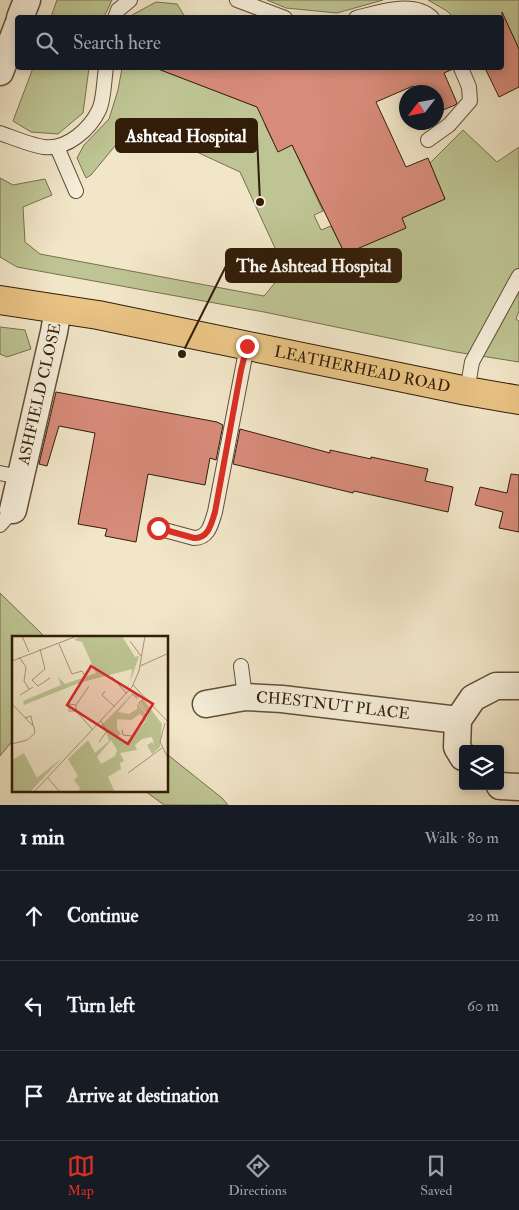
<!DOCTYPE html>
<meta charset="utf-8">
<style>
:root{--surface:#171b24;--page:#20242c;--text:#f1f3f6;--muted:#9ea1a6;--line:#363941;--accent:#d93025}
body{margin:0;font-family:"IM FELL Double Pica",serif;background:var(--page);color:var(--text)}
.controls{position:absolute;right:15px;bottom:15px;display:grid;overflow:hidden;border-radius:5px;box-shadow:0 2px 8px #0003}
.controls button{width:45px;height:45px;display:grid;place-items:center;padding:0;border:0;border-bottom:1px solid var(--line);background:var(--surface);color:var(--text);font:25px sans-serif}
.compass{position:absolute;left:399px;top:85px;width:45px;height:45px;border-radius:50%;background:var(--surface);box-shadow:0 2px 8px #0003;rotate:238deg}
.stop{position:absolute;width:15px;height:15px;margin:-11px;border:4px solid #d93025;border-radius:50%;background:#fff}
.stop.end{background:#d93025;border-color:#fff;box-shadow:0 1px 5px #0008}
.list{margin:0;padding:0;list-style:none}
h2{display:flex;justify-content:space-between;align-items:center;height:65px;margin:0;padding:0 20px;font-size:21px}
h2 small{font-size:16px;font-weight:400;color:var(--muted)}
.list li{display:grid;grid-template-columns:32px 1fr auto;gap:15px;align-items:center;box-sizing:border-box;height:90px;padding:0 20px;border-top:1px solid var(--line)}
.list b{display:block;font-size:19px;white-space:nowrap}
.list em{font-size:16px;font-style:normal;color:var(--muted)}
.icon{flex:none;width:28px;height:28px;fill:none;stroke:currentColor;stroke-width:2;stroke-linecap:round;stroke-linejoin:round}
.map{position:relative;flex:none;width:519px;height:805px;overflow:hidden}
.search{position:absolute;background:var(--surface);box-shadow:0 2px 8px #0003;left:15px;right:15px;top:15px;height:55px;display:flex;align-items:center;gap:12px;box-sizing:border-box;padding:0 18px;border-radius:5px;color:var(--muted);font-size:19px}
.sheet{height:335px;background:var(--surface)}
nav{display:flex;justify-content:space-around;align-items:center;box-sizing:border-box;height:70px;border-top:1px solid var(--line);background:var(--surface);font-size:14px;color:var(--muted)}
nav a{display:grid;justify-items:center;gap:2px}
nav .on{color:var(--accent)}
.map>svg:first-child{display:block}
.green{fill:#bec493;stroke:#78704e}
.building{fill:#d78b7a;stroke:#321d08}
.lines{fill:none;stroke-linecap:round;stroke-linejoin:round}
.lane-casing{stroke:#624f38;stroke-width:16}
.street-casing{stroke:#624f38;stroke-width:29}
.highway-casing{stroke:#321d08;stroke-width:30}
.lane{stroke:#f6efdb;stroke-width:14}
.street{stroke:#f6efdb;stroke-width:26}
.highway{stroke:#e8c384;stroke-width:28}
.route{stroke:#d93025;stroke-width:6}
.labels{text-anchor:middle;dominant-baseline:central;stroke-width:4;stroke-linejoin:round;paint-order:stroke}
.street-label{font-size:16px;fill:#321d08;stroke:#f6efdb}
.inset-road{fill:none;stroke:#a5967b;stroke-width:1}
.view{fill:#d62828;fill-opacity:0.15;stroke:#d62828;stroke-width:2.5}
.inset-edge{fill:none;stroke:#321d08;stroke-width:2.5}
.leader{fill:none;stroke:#321d08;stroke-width:2}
.callout-dot{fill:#321d08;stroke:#f6efdb;stroke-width:2}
.callout{fill:#321d08;stroke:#321d08;stroke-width:2}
.callout-label{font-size:18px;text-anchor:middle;font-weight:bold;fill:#fff}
</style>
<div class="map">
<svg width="519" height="805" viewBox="0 0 519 805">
<rect width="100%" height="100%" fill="#f1e6c8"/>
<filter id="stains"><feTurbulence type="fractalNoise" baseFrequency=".004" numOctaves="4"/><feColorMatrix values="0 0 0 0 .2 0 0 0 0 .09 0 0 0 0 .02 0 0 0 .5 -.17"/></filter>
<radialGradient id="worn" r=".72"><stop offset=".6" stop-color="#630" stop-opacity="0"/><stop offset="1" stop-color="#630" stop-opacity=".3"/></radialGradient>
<path class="green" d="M57,0H112L104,17H51Z
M267,0H383L337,13L286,8Z
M428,0H519V49L505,19L502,20V18L453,17L447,11Z
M156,2L177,4L185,17H132V15Z
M33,68H89L83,113L58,134L31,132L13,121Z
M122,68H168L167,72L278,115L265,125L278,151L292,145L323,211L314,215L321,230L331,226L345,254L405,228L402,218L445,199L430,163L463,130L497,162L519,147V311L516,319L519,321V362L456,352L264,312L17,267L0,257V178L13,185L45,179L52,195L23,207L25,242L40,254L264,296L274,284L281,261L240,172L134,123L91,175L86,178L77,158L84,145L109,119L118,90Z
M0,327L25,330L31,349L7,357L0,354Z
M0,593L45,637L14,638V739L0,756Z
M168,755L222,798L228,805H164L145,791H168Z"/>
<path class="building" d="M502,12L519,49V87L499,97L485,68H502Z
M159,68H452L453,69L444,73L457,103L455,105L436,113V92H416L413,86L376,102L406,167L428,158L445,199L402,218L406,228L345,254L292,145L278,152L257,107L158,69Z
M56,392L217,422L223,425L216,460L210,458L205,485L148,474L136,542L105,536L107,529L78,524L95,433L59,426L47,466L39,464Z
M240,429L330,453V450L371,459V457L428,469L425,481L453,487L448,512L354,491L353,493L233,464Z
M511,474L519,475V532L499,528L503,512L475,505L480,487L507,493Z"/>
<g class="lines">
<defs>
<path id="lane" d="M237,0L285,18
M115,18L118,10L130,0
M356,18C379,12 414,0 432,18
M0,133C14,138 30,145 44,147C67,150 90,129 99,110C104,100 104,79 106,68
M428,140L449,125L470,101L469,87L461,68
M57,147L76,191
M467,391L472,362L519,276
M0,473L20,477
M0,525L13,510
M157,528L194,538C209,538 211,524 215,512L247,346
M241,666L245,697"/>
<g id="street">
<path d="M20,18L27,0"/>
<path d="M0,72L18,25"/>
<path id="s1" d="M13,510L54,332L58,309"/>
<path id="s2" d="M206,704L245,697L282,699L458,720"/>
<path d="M463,757L457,747L458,720L473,698L496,686H519"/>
<path d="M500,786L519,787"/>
</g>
<g id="highway">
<path id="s3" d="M0,300L98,315L467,391L519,400"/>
</g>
</defs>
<use href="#lane" class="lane-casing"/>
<use href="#street" class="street-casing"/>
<use href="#highway" class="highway-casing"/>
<use href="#lane" class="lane"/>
<use href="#street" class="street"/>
<use href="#highway" class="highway"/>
</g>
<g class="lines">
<path class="route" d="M158,528L194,538C209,538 211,524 215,512L241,370L247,346"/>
</g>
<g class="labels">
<g class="street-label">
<text stroke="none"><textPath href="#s3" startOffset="369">LEATHERHEAD ROAD</textPath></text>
<text stroke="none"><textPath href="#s1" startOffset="119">ASHFIELD CLOSE</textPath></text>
<text stroke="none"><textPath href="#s2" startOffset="128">CHESTNUT PLACE</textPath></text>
</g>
</g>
<g transform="translate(12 636)">
<rect width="156" height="156" fill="#f1e6c8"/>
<path d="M68,0H110L123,21L127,20L116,52L113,54L118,47L120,33L67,47L12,69L11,65L49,49L46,41L53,48L84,37L70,6L62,4ZM122,56L128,59L125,63L120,59L106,76L117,78L125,73V67L134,78L132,82L128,78L119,84L105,83V93L109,98L105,101L115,106L134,85L136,77L128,66L131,63L150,88L148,111L140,118L135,109L140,106L142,109L140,101L130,103L123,109L125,114L108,117L112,125L108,127L109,133L96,141L103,156H66L68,152L62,144L66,140L56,123L76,104L83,117L97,105L94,96L88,91ZM99,104L105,114L103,120L89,128L85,121ZM12,117L25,142L50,122L18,156H0V124Z" fill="#bec493" fill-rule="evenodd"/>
<path class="inset-road" d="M10,0L17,16M118,5L129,20M47,8L60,38L70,35L73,40M28,13L33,33L20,44L26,50L38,42M7,21L14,31L12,45L17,53M0,25L65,0M128,30L157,17M100,41L115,58M121,49L157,87M93,55L90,59L103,71M8,59L21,51M0,68L22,91L23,97L15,104L0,108M64,69L77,50M64,75V69L57,68V75H64L81,94M13,82L19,80L21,90M153,87L148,106L157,124M110,94L111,99L120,100L133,84L135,77L127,67L133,61M87,106L95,95L89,85M116,137L150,112M36,142L48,156M22,156L120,51L127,35L133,0"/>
<path class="view" d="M79,30L141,68L116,108L55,69Z"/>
<rect width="156" height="156" class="inset-edge"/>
</g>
<path class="leader" d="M260 202L257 136M182 354L226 266"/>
<g class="callout-dot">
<circle cx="260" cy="202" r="5"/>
<circle cx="182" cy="354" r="5"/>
</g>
<g class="callout">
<rect x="116" y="119" width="141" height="33" rx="5"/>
<rect x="226" y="249" width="175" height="33" rx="5"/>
</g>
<g class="callout-label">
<text x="186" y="142">Ashtead Hospital</text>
<text x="314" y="272">The Ashtead Hospital</text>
</g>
<rect width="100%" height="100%" filter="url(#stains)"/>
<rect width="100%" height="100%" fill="url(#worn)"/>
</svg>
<div class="controls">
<button><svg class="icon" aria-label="layers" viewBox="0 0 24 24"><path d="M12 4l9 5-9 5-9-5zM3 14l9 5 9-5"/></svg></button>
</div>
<svg class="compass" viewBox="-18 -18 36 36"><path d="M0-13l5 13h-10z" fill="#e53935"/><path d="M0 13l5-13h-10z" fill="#9ea1a6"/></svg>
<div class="stop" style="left:158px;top:528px"></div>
<div class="stop end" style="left:247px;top:346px"></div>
<div class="search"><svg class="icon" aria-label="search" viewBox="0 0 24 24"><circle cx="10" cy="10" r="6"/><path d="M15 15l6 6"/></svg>Search here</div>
</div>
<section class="sheet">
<h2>1 min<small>Walk · 80 m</small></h2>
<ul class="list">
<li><svg class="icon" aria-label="ahead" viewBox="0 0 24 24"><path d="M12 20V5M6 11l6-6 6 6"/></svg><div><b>Continue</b></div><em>20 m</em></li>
<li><svg class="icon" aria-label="left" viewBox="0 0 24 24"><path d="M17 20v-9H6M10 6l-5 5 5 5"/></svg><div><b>Turn left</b></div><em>60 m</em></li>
<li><svg class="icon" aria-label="arrive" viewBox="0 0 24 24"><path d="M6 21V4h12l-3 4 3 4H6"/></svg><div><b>Arrive at destination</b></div></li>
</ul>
</section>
<nav>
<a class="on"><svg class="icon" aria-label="map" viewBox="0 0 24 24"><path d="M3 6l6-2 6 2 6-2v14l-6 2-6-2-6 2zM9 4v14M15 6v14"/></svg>Map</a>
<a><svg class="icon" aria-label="directions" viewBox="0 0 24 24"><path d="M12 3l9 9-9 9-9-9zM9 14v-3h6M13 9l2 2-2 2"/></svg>Directions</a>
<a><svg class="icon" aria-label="saved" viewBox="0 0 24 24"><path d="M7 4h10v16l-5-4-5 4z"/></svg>Saved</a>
</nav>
